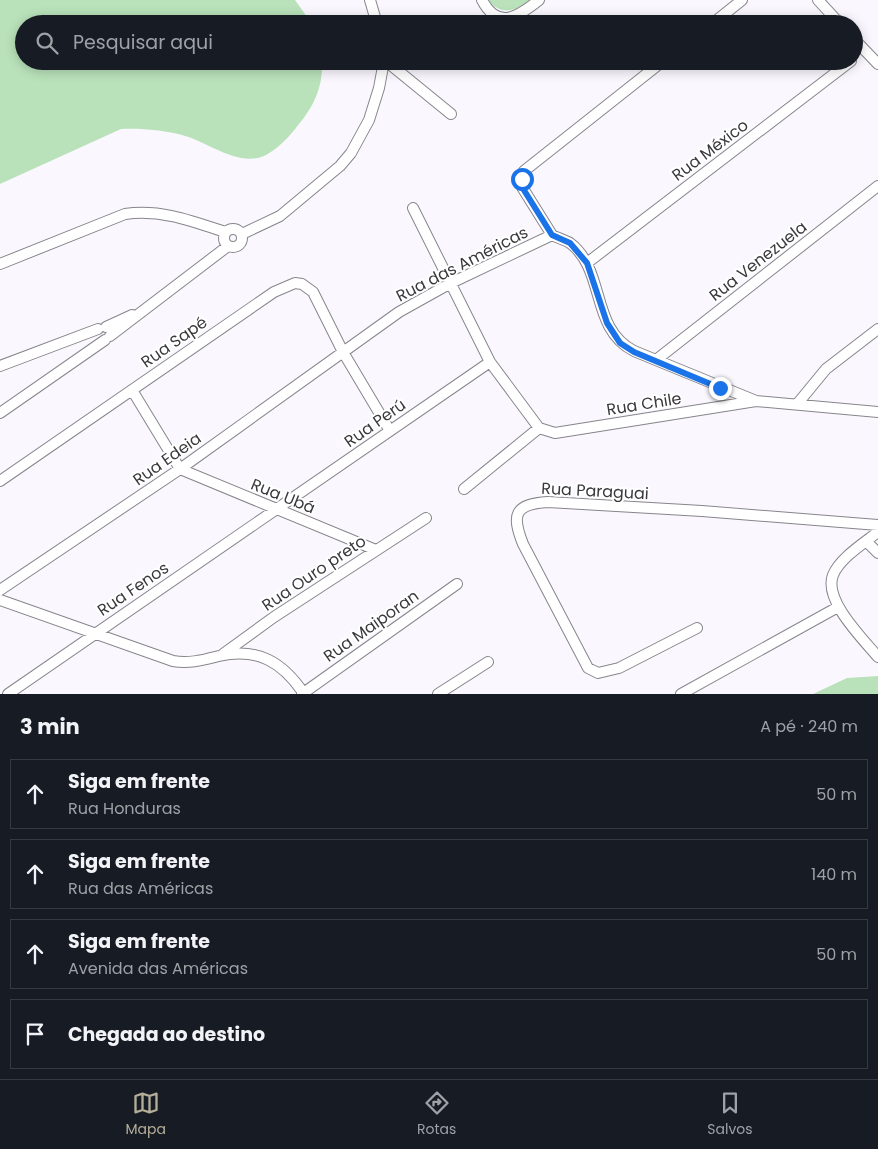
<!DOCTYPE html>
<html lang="pt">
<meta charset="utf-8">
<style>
:root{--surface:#171b24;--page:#242831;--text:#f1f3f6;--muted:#9ea1a6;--line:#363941;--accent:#b4ae99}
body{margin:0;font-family:Poppins,sans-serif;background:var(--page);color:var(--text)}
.stop{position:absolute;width:15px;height:15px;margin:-11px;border:4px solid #1a73e8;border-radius:50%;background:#fff}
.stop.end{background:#1a73e8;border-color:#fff;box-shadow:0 1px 5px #0008}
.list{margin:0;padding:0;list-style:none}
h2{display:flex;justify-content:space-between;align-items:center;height:65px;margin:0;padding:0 20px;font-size:21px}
h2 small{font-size:16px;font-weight:400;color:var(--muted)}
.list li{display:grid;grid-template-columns:32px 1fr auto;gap:15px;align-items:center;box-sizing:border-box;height:70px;margin:0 10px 10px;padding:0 10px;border:1px solid var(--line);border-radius:0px}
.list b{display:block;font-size:19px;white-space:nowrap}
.list p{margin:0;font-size:16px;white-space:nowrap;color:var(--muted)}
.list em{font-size:16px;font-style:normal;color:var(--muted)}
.icon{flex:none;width:28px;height:28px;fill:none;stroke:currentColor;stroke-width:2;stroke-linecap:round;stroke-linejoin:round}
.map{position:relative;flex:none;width:878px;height:694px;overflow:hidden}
.search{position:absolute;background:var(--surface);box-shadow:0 2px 12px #0003;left:15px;right:15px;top:15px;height:55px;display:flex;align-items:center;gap:12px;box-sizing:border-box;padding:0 18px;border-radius:28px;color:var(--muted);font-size:19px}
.sheet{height:385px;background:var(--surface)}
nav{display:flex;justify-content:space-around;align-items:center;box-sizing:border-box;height:70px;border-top:1px solid var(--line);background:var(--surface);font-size:14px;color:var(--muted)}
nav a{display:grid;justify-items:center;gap:2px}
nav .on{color:var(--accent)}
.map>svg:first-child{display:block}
.green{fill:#b9e2ba}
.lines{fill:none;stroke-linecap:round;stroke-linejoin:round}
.street-casing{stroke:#87858b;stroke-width:12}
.street{stroke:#fff;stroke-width:10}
.route{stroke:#1a73e8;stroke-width:6}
.labels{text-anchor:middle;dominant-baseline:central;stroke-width:4;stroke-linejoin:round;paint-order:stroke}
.street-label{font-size:16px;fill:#39383b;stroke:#fff}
</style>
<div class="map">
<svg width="878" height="694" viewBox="0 0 878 694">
<rect width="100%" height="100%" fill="#faf8fe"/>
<path class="green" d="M0,0H295L312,24H24V61H322C323,86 315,105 299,124C290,136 274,154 258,158C232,163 206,141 182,135C163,130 140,128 121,129L0,184Z
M488,0H530C516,11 501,16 488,0Z
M878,676V694H813L847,678Z"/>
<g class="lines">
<defs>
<path id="street" d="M370,0L377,24
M482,0C498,31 519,16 539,0
M818,0L840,24
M712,24L742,0
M854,39L878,64
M386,61L451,114
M413,208L490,362L539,428L555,433L756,401L878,412
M224 238a9 9 0 1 1 18 0a9 9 0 1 1-18 0Z
M242,234L280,216L340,166L351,153L369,120L379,88L384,61
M552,235L522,187L524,171L663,61
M587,263L851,61
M0,264L125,214C161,209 192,221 225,232
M106,327L132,315
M110,336L228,246
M656,360L878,186
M0,366L98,329
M132,390L180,469L376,550
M798,403L826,369L878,329
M0,413L105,340
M0,481L274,292L295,283L302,284L313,292L343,352L390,431
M464,489L539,428
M878,532C864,543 840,558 833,575C823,600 863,639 878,657
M866,541L878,553
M0,590L180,469L399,312L451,283L552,235C558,238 565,240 570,243C606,270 590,329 634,351L756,401
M0,600L173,661C189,664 203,660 219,656C257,647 283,662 304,694
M697,628L619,668L598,673L588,668L523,544C511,514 515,504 548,502L702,511L878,525
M223,654L274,617L426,518
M8,694L490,362
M302,694L457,584
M438,694L488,662
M681,694L838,607"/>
</defs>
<use href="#street" class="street-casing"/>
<use href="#street" class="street"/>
</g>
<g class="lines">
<path class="route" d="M522,179V187L552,235L570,243L587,263L607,323L620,343L634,352L720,388"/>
</g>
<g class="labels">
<g class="street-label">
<text transform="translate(710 150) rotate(-37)">Rua México</text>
<text transform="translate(758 261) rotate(-38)">Rua Venezuela</text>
<text transform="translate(462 264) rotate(-27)">Rua das Américas</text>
<text transform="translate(174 342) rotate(-35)">Rua Sapé</text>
<text transform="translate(644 404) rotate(-9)">Rua Chile</text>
<text transform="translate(375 423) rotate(-35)">Rua Perú</text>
<text transform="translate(167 459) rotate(-35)">Rua Edeia</text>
<text transform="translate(595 491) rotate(3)">Rua Paraguai</text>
<text transform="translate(283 496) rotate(22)">Rua Ubá</text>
<text transform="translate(314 573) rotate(-34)">Rua Ouro preto</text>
<text transform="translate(133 589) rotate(-34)">Rua Fenos</text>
<text transform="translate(371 626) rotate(-35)">Rua Maiporan</text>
</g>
</g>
</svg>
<div class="stop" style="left:522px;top:179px"></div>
<div class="stop end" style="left:720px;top:388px"></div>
<div class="search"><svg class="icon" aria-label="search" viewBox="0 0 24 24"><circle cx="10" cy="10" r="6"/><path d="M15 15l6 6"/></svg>Pesquisar aqui</div>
</div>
<section class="sheet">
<h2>3 min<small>A pé · 240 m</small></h2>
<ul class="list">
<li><svg class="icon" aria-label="ahead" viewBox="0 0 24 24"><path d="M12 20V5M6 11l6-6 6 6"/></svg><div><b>Siga em frente</b><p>Rua Honduras</p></div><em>50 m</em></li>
<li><svg class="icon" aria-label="ahead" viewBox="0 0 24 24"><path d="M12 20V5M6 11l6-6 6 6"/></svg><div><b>Siga em frente</b><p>Rua das Américas</p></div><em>140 m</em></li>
<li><svg class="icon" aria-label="ahead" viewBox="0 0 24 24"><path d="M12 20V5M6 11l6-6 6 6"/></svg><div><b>Siga em frente</b><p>Avenida das Américas</p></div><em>50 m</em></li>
<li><svg class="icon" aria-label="arrive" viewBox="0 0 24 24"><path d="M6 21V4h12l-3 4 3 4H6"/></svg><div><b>Chegada ao destino</b></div></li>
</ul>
</section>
<nav>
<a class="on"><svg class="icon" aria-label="map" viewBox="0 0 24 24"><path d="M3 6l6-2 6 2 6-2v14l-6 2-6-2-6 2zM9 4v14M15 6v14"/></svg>Mapa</a>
<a><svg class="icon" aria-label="directions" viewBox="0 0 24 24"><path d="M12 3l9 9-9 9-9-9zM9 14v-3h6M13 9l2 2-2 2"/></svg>Rotas</a>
<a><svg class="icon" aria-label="saved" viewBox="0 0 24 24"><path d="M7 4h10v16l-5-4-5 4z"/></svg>Salvos</a>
</nav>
